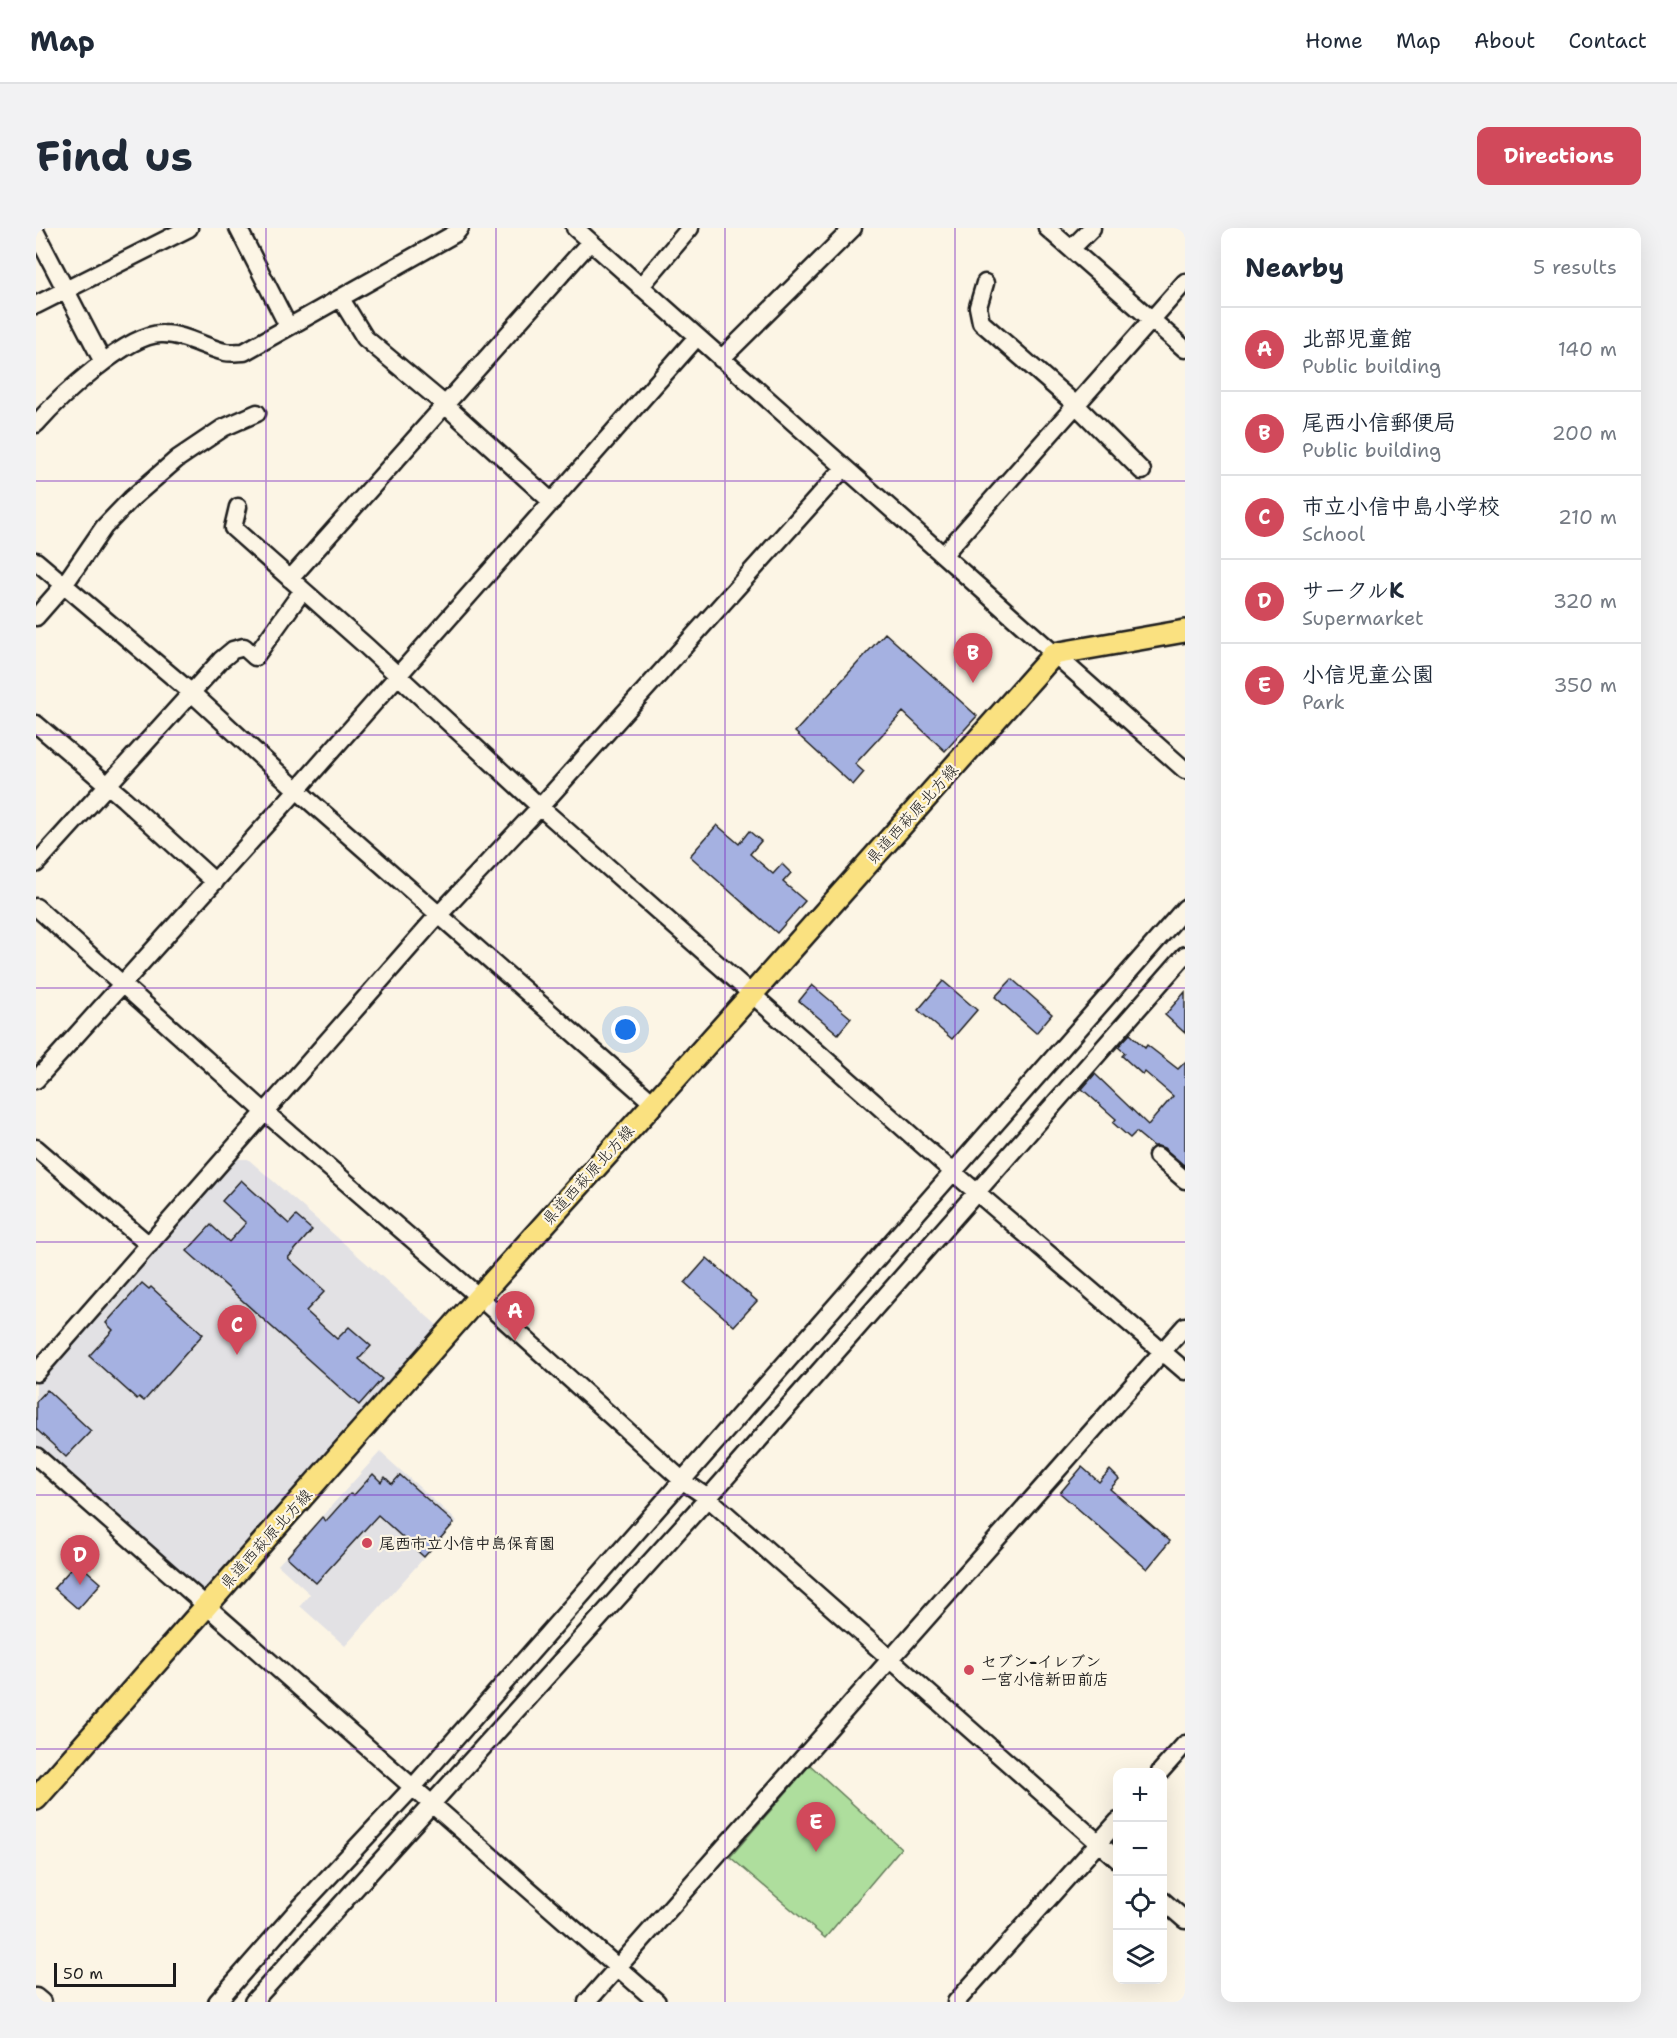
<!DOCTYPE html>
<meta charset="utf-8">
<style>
:root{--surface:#fff;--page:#f2f2f3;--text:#1f2937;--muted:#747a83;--line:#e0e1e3;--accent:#d1495b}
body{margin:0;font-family:"Shantell Sans","Klee One",sans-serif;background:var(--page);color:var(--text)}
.controls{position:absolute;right:18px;bottom:18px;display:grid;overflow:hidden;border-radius:12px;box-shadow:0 6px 24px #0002}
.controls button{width:54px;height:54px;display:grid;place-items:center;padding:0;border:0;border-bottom:2px solid var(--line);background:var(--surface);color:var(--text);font:30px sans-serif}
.scale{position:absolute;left:18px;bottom:15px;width:122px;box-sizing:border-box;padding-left:6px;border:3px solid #1c1c1c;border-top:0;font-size:16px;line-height:21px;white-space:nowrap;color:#1c1c1c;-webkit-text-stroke:4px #fcf5e5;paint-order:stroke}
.you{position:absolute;left:590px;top:802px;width:21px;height:21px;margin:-15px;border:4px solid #fff;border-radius:50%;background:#1a73e8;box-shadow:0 0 0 9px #1a73e833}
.badge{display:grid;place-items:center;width:39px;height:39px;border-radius:50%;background:var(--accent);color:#fff;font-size:20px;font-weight:700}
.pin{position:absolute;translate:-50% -50px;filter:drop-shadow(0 2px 3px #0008)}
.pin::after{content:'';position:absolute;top:32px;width:21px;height:18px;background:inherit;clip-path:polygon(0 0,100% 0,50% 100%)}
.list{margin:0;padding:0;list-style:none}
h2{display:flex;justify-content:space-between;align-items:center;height:78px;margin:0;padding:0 24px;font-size:26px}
h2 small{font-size:20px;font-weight:400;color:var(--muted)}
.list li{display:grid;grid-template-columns:39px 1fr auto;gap:18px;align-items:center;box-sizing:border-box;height:84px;padding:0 24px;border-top:2px solid var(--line)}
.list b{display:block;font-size:22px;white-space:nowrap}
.list p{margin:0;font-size:20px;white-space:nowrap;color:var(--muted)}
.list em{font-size:20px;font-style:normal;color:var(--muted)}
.icon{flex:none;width:33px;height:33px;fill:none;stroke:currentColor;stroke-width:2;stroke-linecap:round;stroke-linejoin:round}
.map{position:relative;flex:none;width:1149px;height:1774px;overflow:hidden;border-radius:12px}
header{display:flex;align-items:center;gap:36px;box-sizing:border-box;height:84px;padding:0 30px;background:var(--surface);border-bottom:2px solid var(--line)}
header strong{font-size:28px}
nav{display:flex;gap:33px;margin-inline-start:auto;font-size:21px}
.intro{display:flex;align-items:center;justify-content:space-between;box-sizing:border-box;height:144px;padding:0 36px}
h1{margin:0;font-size:42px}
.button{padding:15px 27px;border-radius:12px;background:var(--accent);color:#fff;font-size:21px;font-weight:700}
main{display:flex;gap:36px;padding:0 36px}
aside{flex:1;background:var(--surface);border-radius:12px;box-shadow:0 6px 24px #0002}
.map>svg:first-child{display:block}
.built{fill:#e2e1e4}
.green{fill:#aede9d;stroke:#657d5c;stroke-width:1.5}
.building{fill:#a5b1e1;stroke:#1c1c1c;stroke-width:1.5}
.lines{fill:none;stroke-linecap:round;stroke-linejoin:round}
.minor-casing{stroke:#1c1c1c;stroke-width:21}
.major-casing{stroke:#1c1c1c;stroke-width:26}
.minor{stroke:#fcf5e5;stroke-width:16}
.major{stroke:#fae180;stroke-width:21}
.grid{fill:none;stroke:#7b2cbf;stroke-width:1.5;stroke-opacity:0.55}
.poi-dot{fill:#d1495b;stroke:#fcf5e5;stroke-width:2}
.labels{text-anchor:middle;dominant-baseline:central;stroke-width:4.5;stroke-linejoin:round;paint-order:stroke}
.street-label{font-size:16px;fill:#1c1c1c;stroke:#fcf5e5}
.poi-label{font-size:16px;font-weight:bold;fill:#1c1c1c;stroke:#fcf5e5;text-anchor:start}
</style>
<header>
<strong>Map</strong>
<nav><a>Home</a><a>Map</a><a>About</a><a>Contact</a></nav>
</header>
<div class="intro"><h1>Find us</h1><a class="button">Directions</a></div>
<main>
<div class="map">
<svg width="1149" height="1774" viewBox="0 0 1149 1774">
<rect width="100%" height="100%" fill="#fcf5e5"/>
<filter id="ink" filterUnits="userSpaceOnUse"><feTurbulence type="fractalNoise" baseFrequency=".0167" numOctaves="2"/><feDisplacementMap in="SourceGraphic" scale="12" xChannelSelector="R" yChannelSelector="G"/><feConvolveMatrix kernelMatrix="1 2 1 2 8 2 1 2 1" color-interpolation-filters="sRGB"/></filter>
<g filter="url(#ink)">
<path class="built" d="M201,931H212L402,1098L168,1362L0,1216V1156Z
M344,1224L421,1293L309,1418L264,1378L274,1366L242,1337Z"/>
<path class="green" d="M774,1537L865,1620L789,1710L694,1629Z"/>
<path class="building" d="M849,405L941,488L909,523L867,484L819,536L828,544L817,557L759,504Z
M681,597L703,616L713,603L725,613L714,626L737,646L746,636L755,645L747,654L769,673L741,705L654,628Z
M976,751L1016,786L1000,805L959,769Z
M907,753L941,782L916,811L882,782Z
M776,757L815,790L802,806L763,773Z
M1149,764V805L1129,787Z
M1094,806L1109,820L1111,817L1142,841L1149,834V938L1128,920L1122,918H1117L1100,904L1094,910L1077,895L1080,891L1046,861L1059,846L1112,897L1137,868L1109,844L1107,847L1086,828L1089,825L1082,819Z
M205,952L253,996L260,988L276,1002L252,1030L289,1063L270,1083L301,1111L313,1099L335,1118L323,1131L346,1151L323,1177L151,1023L175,997L193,1014L210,995L186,973Z
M671,1030L721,1073L698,1098L649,1055Z
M106,1055L113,1061L115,1059L167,1106L108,1173L103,1169L101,1171L53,1128L77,1102L70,1095Z
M11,1162L55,1203L30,1229L0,1201V1174Z
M1046,1239L1063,1254L1074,1242L1083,1251L1074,1261L1134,1313L1111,1341L1024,1265Z
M337,1246L345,1254L349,1249L356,1256L364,1247L418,1295L388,1329L342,1287L280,1355L251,1329L286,1289L290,1293L314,1266L318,1267Z
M41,1334L65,1355L42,1381L18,1360Z"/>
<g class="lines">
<defs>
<path id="minor" d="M202,0L252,98
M539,0L1149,542
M1011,0L1149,121
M0,5L67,134
M1036,20L1056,0
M949,55L942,79L945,94L1040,177L1106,243
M604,59L654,0
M305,71L329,110L408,176L516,274
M0,77L153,0
M685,131L817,0
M0,196C22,171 92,104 127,106C148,106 168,119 189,124C195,125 202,124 208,124L420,5L424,0
M202,279L197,300L330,418L504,579L917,944L1149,1143
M908,326L1149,54
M0,333L157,466L261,562L617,875
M254,351L554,14
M0,389L28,357L68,299L95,271L141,231L187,200L221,185
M0,496L88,571L179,654
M0,636L185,432L197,422L208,419L219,429L267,362
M0,679L230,885L443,1069L647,1253L672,1270L1082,1632
M0,852L261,562L661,109
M0,920L113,1017
M1121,928L1149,952
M0,1145L396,694L504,579L808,240
M0,1228L621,1774
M1124,1544L1149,1516
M1126,1672L1149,1692
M0,1769L6,1774
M181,1774L257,1687L377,1559L1149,680
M217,1774L672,1270L1149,727
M551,1774L1149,1098
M920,1774L1082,1593"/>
<path id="major" d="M0,1571L443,1069L716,766L1018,426L1149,403"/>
</defs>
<use href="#minor" class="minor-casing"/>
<use href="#major" class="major-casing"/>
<use href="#minor" class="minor"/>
<use href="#major" class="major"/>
</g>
</g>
<path class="grid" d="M230,0V1774M460,0V1774M689,0V1774M919,0V1774M0,253H1149M0,507H1149M0,760H1149M0,1014H1149M0,1267H1149M0,1521H1149"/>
<g class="poi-dot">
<circle cx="331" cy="1315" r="6"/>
<circle cx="933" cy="1442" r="6"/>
</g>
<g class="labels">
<g class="street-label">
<text transform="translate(876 586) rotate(-48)">県道西萩原北方線</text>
<text transform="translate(552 947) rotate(-48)">県道西萩原北方線</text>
<text transform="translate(230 1311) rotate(-48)">県道西萩原北方線</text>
</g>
<g class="poi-label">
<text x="343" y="1315">尾西市立小信中島保育園</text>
<text x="945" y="1433">セブン-イレブン<tspan x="945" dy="18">一宮小信新田前店</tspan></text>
</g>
</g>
</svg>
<div class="controls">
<button>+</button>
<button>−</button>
<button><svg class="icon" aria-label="locate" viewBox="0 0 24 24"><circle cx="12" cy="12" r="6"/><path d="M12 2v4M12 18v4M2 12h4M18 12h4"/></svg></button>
<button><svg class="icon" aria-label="layers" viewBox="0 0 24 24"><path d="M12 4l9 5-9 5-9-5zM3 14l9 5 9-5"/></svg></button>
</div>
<div class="scale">50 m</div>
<div class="you"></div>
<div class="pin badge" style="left:479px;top:1113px">A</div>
<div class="pin badge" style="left:937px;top:455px">B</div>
<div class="pin badge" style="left:201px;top:1127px">C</div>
<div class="pin badge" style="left:44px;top:1357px">D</div>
<div class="pin badge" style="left:780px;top:1624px">E</div>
</div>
<aside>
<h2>Nearby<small>5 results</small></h2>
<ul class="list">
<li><span class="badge">A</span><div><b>北部児童館</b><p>Public building</p></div><em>140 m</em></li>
<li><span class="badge">B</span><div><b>尾西小信郵便局</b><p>Public building</p></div><em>200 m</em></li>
<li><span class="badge">C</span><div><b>市立小信中島小学校</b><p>School</p></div><em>210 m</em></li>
<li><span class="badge">D</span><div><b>サークルK</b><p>Supermarket</p></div><em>320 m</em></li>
<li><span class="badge">E</span><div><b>小信児童公園</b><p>Park</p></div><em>350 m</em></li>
</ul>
</aside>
</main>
